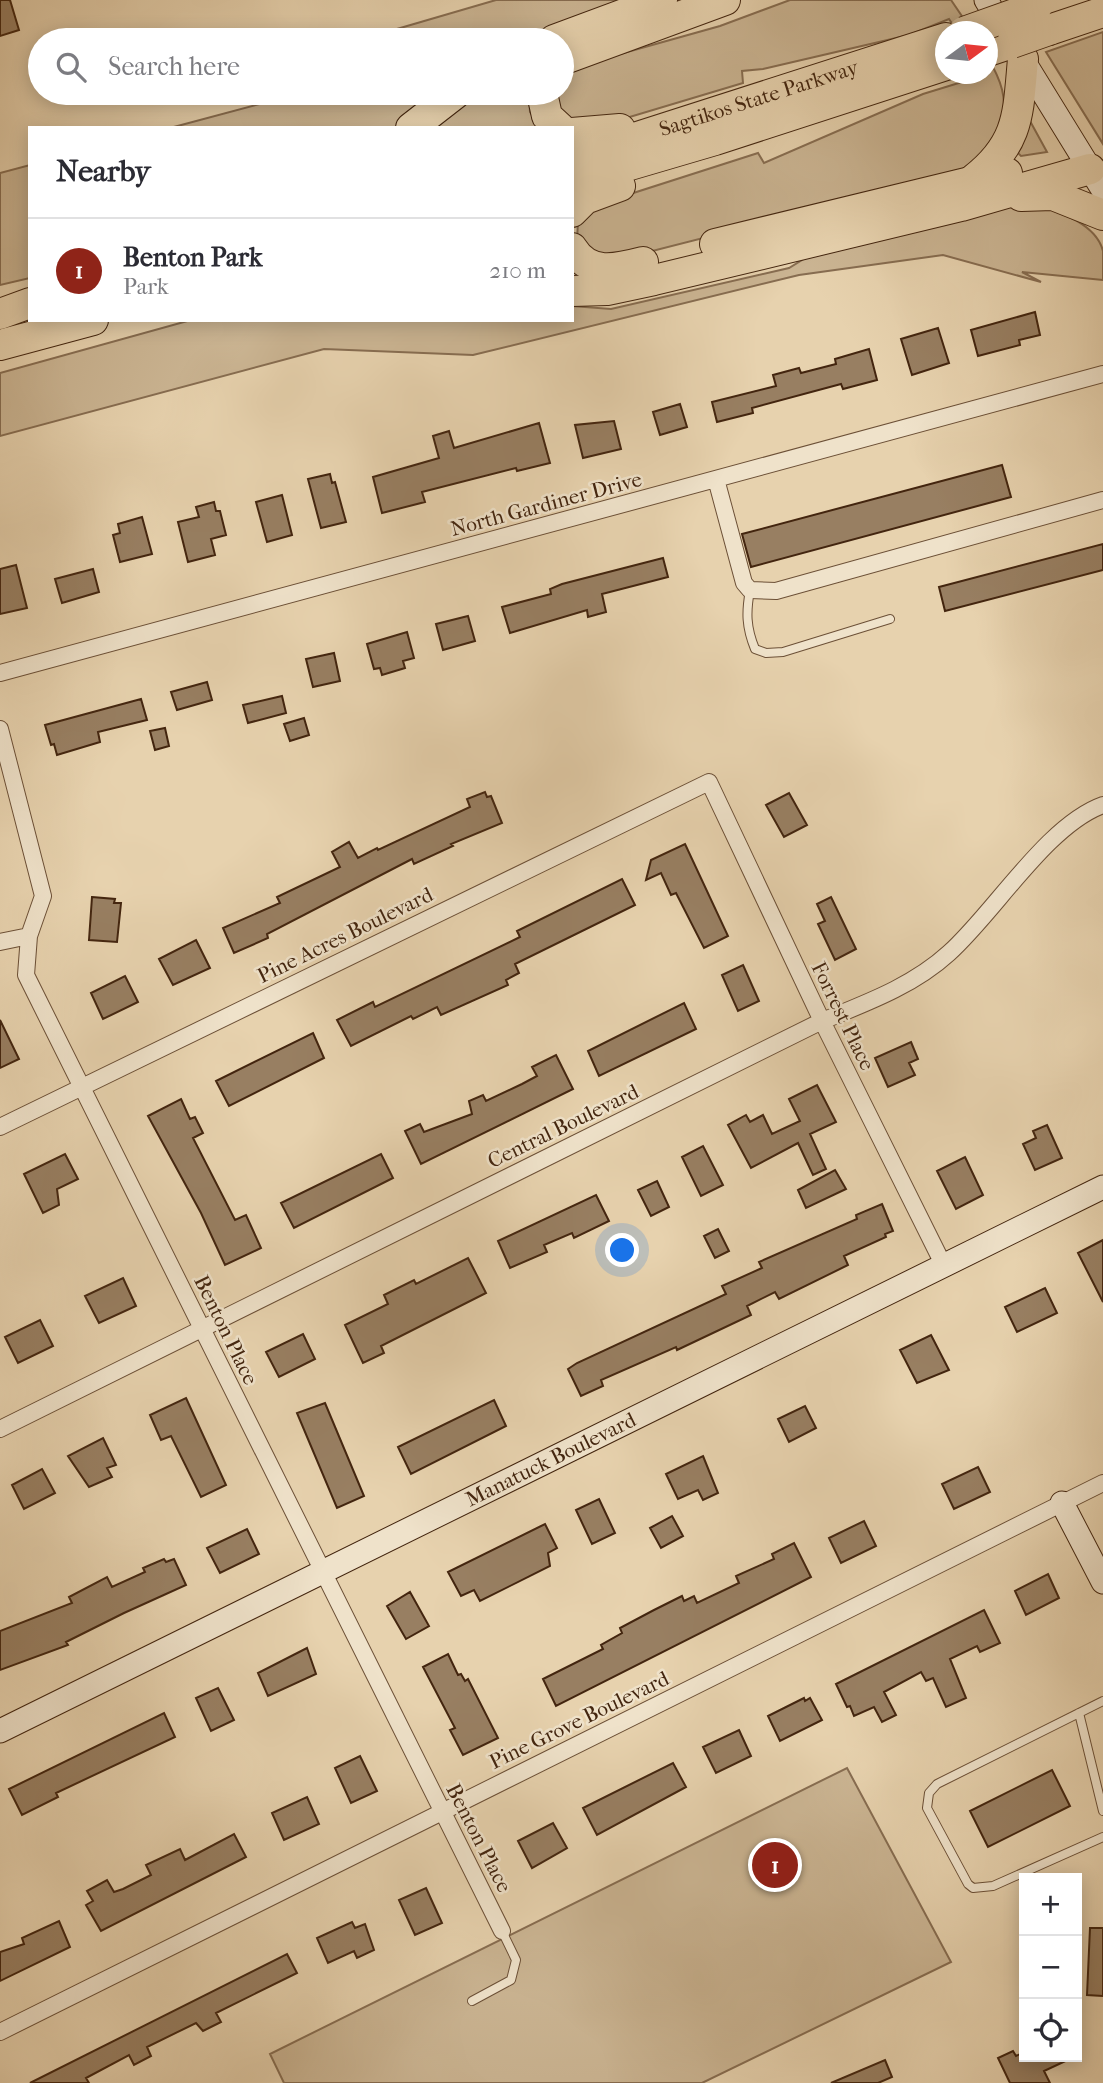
<!DOCTYPE html>
<meta charset="utf-8">
<style>
:root{--surface:#fff;--page:#f2f2f3;--text:#2b2b33;--muted:#7c7c81;--line:#e1e1e2;--accent:#8f2418}
body{margin:0;font-family:"IM FELL French Canon",serif;background:var(--page);color:var(--text)}
.controls{position:absolute;right:21px;bottom:21px;display:grid;overflow:hidden;border-radius:0px;box-shadow:0 4px 18px #0003}
.controls button{width:63px;height:63px;display:grid;place-items:center;padding:0;border:0;border-bottom:2px solid var(--line);background:var(--surface);color:var(--text);font:35px sans-serif}
.compass{position:absolute;left:935px;top:21px;width:63px;height:63px;border-radius:50%;background:var(--surface);box-shadow:0 4px 18px #0003;rotate:75deg}
.you{position:absolute;left:623px;top:1251px;width:24px;height:24px;margin:-18px;border:5px solid #fff;border-radius:50%;background:#1a73e8;box-shadow:0 0 0 10px #1a73e833}
.badge{display:grid;place-items:center;width:46px;height:46px;border-radius:50%;background:var(--accent);color:#fff;font-size:23px;font-weight:700}
.pin{position:absolute;translate:-50% -50%;border:4px solid #fff;box-shadow:0 2px 7px #0006}
.list{margin:0;padding:0;list-style:none}
h2{display:flex;justify-content:space-between;align-items:center;height:91px;margin:0;padding:0 28px;font-size:30px}
h2 small{font-size:23px;font-weight:400;color:var(--muted)}
.list li{display:grid;grid-template-columns:46px 1fr auto;gap:21px;align-items:center;box-sizing:border-box;height:105px;padding:0 28px;border-top:2px solid var(--line)}
.list b{display:block;font-size:26px;white-space:nowrap}
.list p{margin:0;font-size:23px;white-space:nowrap;color:var(--muted)}
.list em{font-size:23px;font-style:normal;color:var(--muted)}
.icon{flex:none;width:38px;height:38px;fill:none;stroke:currentColor;stroke-width:2;stroke-linecap:round;stroke-linejoin:round}
.map{position:relative;flex:none;width:1103px;height:2083px;overflow:hidden}
.search{position:absolute;background:var(--surface);box-shadow:0 4px 18px #0003;left:28px;top:28px;width:546px;height:77px;display:flex;align-items:center;gap:18px;box-sizing:border-box;padding:0 24px;border-radius:38px;color:var(--muted);font-size:26px}
.panel{position:absolute;background:var(--surface);box-shadow:0 4px 18px #0003;left:28px;top:126px;width:546px;height:196px;border-radius:0px}
.map>svg:first-child{display:block}
.green{fill:#cbb593;stroke:#876d51;stroke-width:2}
.building{fill:#987f62;stroke:#43250f;stroke-width:2}
.lines{fill:none;stroke-linecap:round;stroke-linejoin:round}
.lane-casing{stroke:#6c5037;stroke-width:10}
.street-casing{stroke:#6c5037;stroke-width:18}
.secondary-casing{stroke:#43250f;stroke-width:25}
.highway-casing{stroke:#43250f;stroke-width:32}
.lane{stroke:#efe2ca;stroke-width:8}
.street{stroke:#efe2ca;stroke-width:16}
.secondary{stroke:#efe2ca;stroke-width:23}
.highway{stroke:#e7d2ae;stroke-width:30}
.highway-bridge-casing{stroke:#43250f;stroke-width:32;stroke-linecap:butt}
.highway-bridge{stroke:#e7d2ae;stroke-width:30}
.labels{text-anchor:middle;dominant-baseline:central;stroke-width:5;stroke-linejoin:round;paint-order:stroke}
.street-label{font-size:21px;fill:#43250f;stroke:#efe2ca}
</style>
<div class="map">
<svg width="1103" height="2083" viewBox="0 0 1103 2083">
<rect width="100%" height="100%" fill="#e7d2ae"/>
<filter id="stains"><feTurbulence type="fractalNoise" baseFrequency=".00286" numOctaves="4"/><feColorMatrix values="0 0 0 0 .2 0 0 0 0 .09 0 0 0 0 .02 0 0 0 .5 -.17"/></filter>
<radialGradient id="worn" r=".72"><stop offset=".6" stop-color="#630" stop-opacity="0"/><stop offset="1" stop-color="#630" stop-opacity=".3"/></radialGradient>
<path class="green" d="M496,0H640L527,40H392L390,31Z
M790,0H951L972,31H957L949,19L909,35L763,69L742,71L743,83L593,128L568,126L551,93H562V73L570,68L720,26Z
M1103,32V144L1046,52Z
M988,58C1018,109 1002,126 970,170L613,261L577,242L578,220L596,205L758,153L764,163L923,94L988,74Z
M301,93H444L397,128H170Z
M471,93H529L530,112L540,128H425Z
M1030,121L1047,152L1021,156L1018,153Z
M30,165V278L0,285V173Z
M1035,204C1059,212 1096,223 1103,251C1103,259 1103,271 1103,280L1022,272L1041,282L943,255L799,275L473,355L324,349L0,436V373L191,320H572V306L611,309L789,268L823,247L998,208Z
M847,1768L951,1962L702,2083H284L270,2054Z"/>
<path class="building" d="M0,0H10L19,30L0,36Z
M1035,312L1040,335L1019,340L1020,345L978,356L971,330Z
M938,328L949,363L912,375L901,339Z
M869,349L877,380L843,389L841,384L752,408L753,413L717,422L712,402L776,386L773,375L799,368L801,373L836,364L835,359Z
M680,404L687,427L660,435L653,412Z
M614,421L621,449L583,458L575,425Z
M539,423L550,463L517,471L516,468L422,492L425,502L382,513L373,477L439,458L433,436L449,431L454,448Z
M1002,465L1011,497L751,567L742,534Z
M330,474L332,483L335,482L346,522L321,528L308,479Z
M282,495L292,535L267,542L256,502Z
M214,502L216,511H220L226,535L211,539L215,555L188,562L178,522L199,517L196,507Z
M142,517L152,554L120,562L113,535L120,533L118,524Z
M1103,544V570L945,611L939,587Z
M663,558L668,577L602,594L606,612L588,617L587,610L510,633L502,607L551,594L550,589L562,584Z
M16,565L27,608L0,614V569Z
M93,569L99,592L62,603L55,579Z
M468,616L475,641L443,650L436,624Z
M407,632L414,658L403,661L405,668L382,675L380,668L374,669L367,644Z
M334,653L340,681L313,687L306,659Z
M207,682L212,700L177,710L171,692Z
M282,696L286,713L248,723L243,705Z
M141,699L147,720L98,732L100,742L57,755L54,744L51,745L45,725Z
M304,718L309,735L290,741L284,724Z
M165,728L169,746L155,750L150,731Z
M485,792L487,797L491,796L502,823L451,844L453,846L414,864L412,859L267,934L268,938L234,953L223,928L280,903L277,897L340,867L332,852L349,842L358,858L377,848L378,850L470,807L467,799Z
M789,793L807,825L784,837L766,805Z
M685,844L728,936L704,948L676,893L671,895L661,873L646,880L651,860Z
M622,879L635,905L515,964L519,973L506,980L508,985L441,1015L437,1007L413,1019L411,1016L351,1046L337,1020L373,1002L375,1007L520,937L517,931Z
M92,897L115,899L114,903H121L117,942L89,940Z
M831,897L856,949L835,960L818,924L825,921L817,904Z
M196,940L210,968L173,985L159,959Z
M743,965L759,1001L738,1011L722,975Z
M125,976L138,1002L103,1019L91,993Z
M684,1003L696,1029L599,1076L588,1051Z
M0,1020L19,1059L0,1068Z
M313,1033L324,1058L229,1106L216,1081Z
M911,1042L918,1059L909,1063L915,1075L888,1087L875,1058Z
M556,1055L573,1089L421,1164L405,1131L420,1124L424,1132L472,1114L469,1101L483,1095L486,1101L522,1084L537,1076L532,1067Z
M817,1085L836,1122L810,1134L826,1169L813,1175L798,1143L751,1168L728,1125L746,1115L750,1122L763,1115L772,1134L800,1121L789,1099Z
M181,1099L190,1119L195,1117L203,1133L193,1138L235,1220L246,1215L261,1248L225,1265L201,1213L148,1116Z
M1047,1125L1062,1158L1035,1170L1023,1144L1036,1138L1033,1131Z
M703,1146L723,1185L701,1196L682,1157Z
M65,1154L78,1179L57,1189L59,1205L43,1213L24,1174Z
M381,1154L393,1178L294,1228L281,1203Z
M965,1157L983,1195L956,1209L937,1171Z
M835,1170L846,1189L806,1208L798,1190Z
M657,1181L669,1207L651,1216L638,1190Z
M596,1195L609,1221L574,1238L572,1233L544,1245L547,1252L510,1268L498,1241Z
M882,1204L893,1231L885,1234L886,1237L844,1256L848,1265L779,1299L775,1292L747,1306L751,1315L677,1350L676,1347L601,1380L603,1386L581,1396L568,1369L577,1363L726,1294L722,1286L762,1268L759,1262L857,1219L856,1215Z
M718,1229L729,1251L715,1258L704,1236Z
M1103,1240V1302L1078,1253Z
M468,1258L486,1293L381,1346L384,1353L363,1363L345,1325L388,1304L384,1295L414,1280L416,1284Z
M123,1278L136,1306L99,1323L85,1296Z
M1045,1288L1057,1313L1017,1332L1005,1307Z
M40,1320L53,1346L18,1363L5,1337Z
M303,1334L315,1359L279,1377L266,1352Z
M931,1335L949,1370L917,1383L900,1350Z
M186,1398L226,1485L201,1497L171,1436L161,1440L150,1415Z
M494,1400L506,1426L411,1474L398,1447Z
M325,1403L364,1496L337,1508L297,1413Z
M805,1406L816,1428L789,1442L778,1419Z
M103,1438L116,1465L107,1468L112,1477L89,1487L68,1456Z
M703,1456L718,1493L703,1500L698,1490L678,1499L666,1474Z
M978,1467L990,1492L954,1509L942,1484Z
M42,1469L55,1493L24,1509L12,1485Z
M599,1499L615,1533L592,1544L576,1510Z
M672,1516L683,1536L661,1548L650,1528Z
M864,1521L876,1546L841,1563L829,1538Z
M545,1524L557,1548L548,1553L550,1566L480,1601L474,1590L461,1596L448,1572Z
M247,1529L259,1554L220,1573L207,1548Z
M794,1543L811,1577L556,1706L543,1679L603,1649L601,1645L622,1633L620,1628L654,1610L682,1596L684,1601L694,1596L697,1603L739,1583L736,1576L774,1559L772,1554Z
M164,1559L166,1562L174,1559L186,1585L124,1613L66,1642L68,1645L0,1670V1631L72,1603L69,1597L107,1577L112,1587L145,1572L143,1568Z
M1048,1574L1059,1598L1026,1615L1015,1591Z
M410,1592L429,1626L406,1639L387,1606Z
M984,1610L1000,1643L980,1652L977,1646L950,1659L966,1698L946,1707L933,1678L926,1681L921,1672L884,1692L896,1715L882,1722L874,1707L854,1716L850,1706L847,1707L836,1684Z
M307,1648L316,1674L268,1696L258,1673Z
M448,1654L458,1675L461,1674L465,1681L468,1679L498,1738L463,1755L450,1730L455,1728L423,1667Z
M218,1688L234,1720L211,1731L196,1698Z
M804,1698L805,1701L810,1698L822,1720L780,1741L768,1716Z
M164,1713L175,1737L56,1793L58,1797L22,1815L9,1789Z
M739,1730L751,1756L716,1773L703,1747Z
M360,1756L377,1791L351,1803L335,1768Z
M673,1763L686,1787L597,1835L583,1808Z
M1052,1770L1070,1806L988,1847L970,1811Z
M307,1797L319,1824L284,1840L272,1813Z
M553,1823L567,1848L532,1868L518,1841Z
M234,1834L246,1857L101,1931L86,1905L93,1901L87,1891L107,1880L114,1892L123,1889L151,1875L146,1865L180,1849L185,1860Z
M426,1888L442,1923L415,1935L399,1900Z
M59,1921L70,1947L0,1981V1952L24,1944L22,1938Z
M352,1922L355,1928L365,1924L374,1950L357,1958L354,1951L328,1963L317,1938Z
M1090,1928H1103V1996L1087,1995Z
M287,1954L297,1973L216,2013L221,2022L203,2031L196,2023L147,2047L151,2056L134,2065L129,2055L86,2078L89,2083H30Z
M1013,2051L1016,2056L1024,2052V2057H1074L1044,2071L1050,2083H1010L998,2058Z
M885,2060L892,2077L878,2083H831Z"/>
<g class="lines">
<defs>
<path id="lane" d="M750,590C746,612 746,627 755,649L766,653L783,652L890,619
M1103,1701L937,1784L929,1793L927,1808L968,1884L973,1888L993,1886L1103,1837
M1079,1713L1103,1811
M472,2001L511,1980L516,1960L502,1931"/>
<path id="street" d="M716,479L744,583L750,590L776,591L1103,500
M0,673L1103,374
M0,729L43,896L29,936L26,975L502,1931
M0,942L29,936
M0,1127L709,782L822,1021L944,1266
M0,1429L822,1021C866,1003 913,986 949,953C994,913 1047,825 1103,805
M0,2032L1103,1483"/>
<g id="secondary">
<path d="M986,0L1103,190"/>
<path d="M1062,1503L1103,1582"/>
<path id="s1" d="M0,1731L1103,1187"/>
</g>
<g id="highway">
<path d="M1049,30L1103,12"/>
<path d="M554,40L662,0"/>
<path d="M988,51L1012,43"/>
<path d="M562,60L725,0"/>
<path d="M542,93L547,116L560,128"/>
<path d="M411,128L456,93"/>
<path d="M572,133L620,129"/>
<path id="s2" d="M572,158L946,38"/>
<path d="M974,179C1020,143 1018,113 1023,59"/>
<path d="M572,182L715,140L946,65"/>
<path d="M1021,196L1053,195L1103,215"/>
<path d="M572,212L585,199L620,186"/>
<path d="M715,244L1007,173"/>
<path d="M572,248C589,276 616,269 643,262"/>
<path d="M572,291L607,290L654,280L961,206L1090,169"/>
<path d="M0,314L30,303"/>
<path d="M0,345L93,320"/>
</g>
</defs>
<use href="#lane" class="lane-casing"/>
<use href="#street" class="street-casing"/>
<use href="#secondary" class="secondary-casing"/>
<use href="#highway" class="highway-casing"/>
<use href="#lane" class="lane"/>
<use href="#street" class="street"/>
<use href="#secondary" class="secondary"/>
<use href="#highway" class="highway"/>
<defs>
<path id="highway-bridge" d="M964,32L1037,6
M1012,43L1049,30"/>
</defs>
<use href="#highway-bridge" class="highway-bridge-casing"/>
<use href="#highway-bridge" class="highway-bridge"/>
</g>
<g class="labels">
<g class="street-label">
<text stroke="none"><textPath href="#s2" startOffset="196">Sagtikos State Parkway</textPath></text>
<text transform="translate(546 504) rotate(-15)">North Gardiner Drive</text>
<text transform="translate(345 935) rotate(-26)">Pine Acres Boulevard</text>
<text transform="translate(843 1016) rotate(64)">Forrest Place</text>
<text transform="translate(563 1126) rotate(-26)">Central Boulevard</text>
<text transform="translate(226 1330) rotate(64)">Benton Place</text>
<text stroke="none"><textPath href="#s1" startOffset="614">Manatuck Boulevard</textPath></text>
<text transform="translate(579 1720) rotate(-26)">Pine Grove Boulevard</text>
<text transform="translate(479 1838) rotate(63)">Benton Place</text>
</g>
</g>
<rect width="100%" height="100%" filter="url(#stains)"/>
<rect width="100%" height="100%" fill="url(#worn)"/>
</svg>
<div class="controls">
<button>+</button>
<button>−</button>
<button><svg class="icon" aria-label="locate" viewBox="0 0 24 24"><circle cx="12" cy="12" r="6"/><path d="M12 2v4M12 18v4M2 12h4M18 12h4"/></svg></button>
</div>
<svg class="compass" viewBox="-18 -18 36 36"><path d="M0-13l5 13h-10z" fill="#e53935"/><path d="M0 13l5-13h-10z" fill="#7c7c81"/></svg>
<div class="you"></div>
<div class="pin badge" style="left:775px;top:1865px">1</div>
<div class="search"><svg class="icon" aria-label="search" viewBox="0 0 24 24"><circle cx="10" cy="10" r="6"/><path d="M15 15l6 6"/></svg>Search here</div>
<section class="panel">
<h2>Nearby<small></small></h2>
<ul class="list">
<li><span class="badge">1</span><div><b>Benton Park</b><p>Park</p></div><em>210 m</em></li>
</ul>
</section>
</div>
